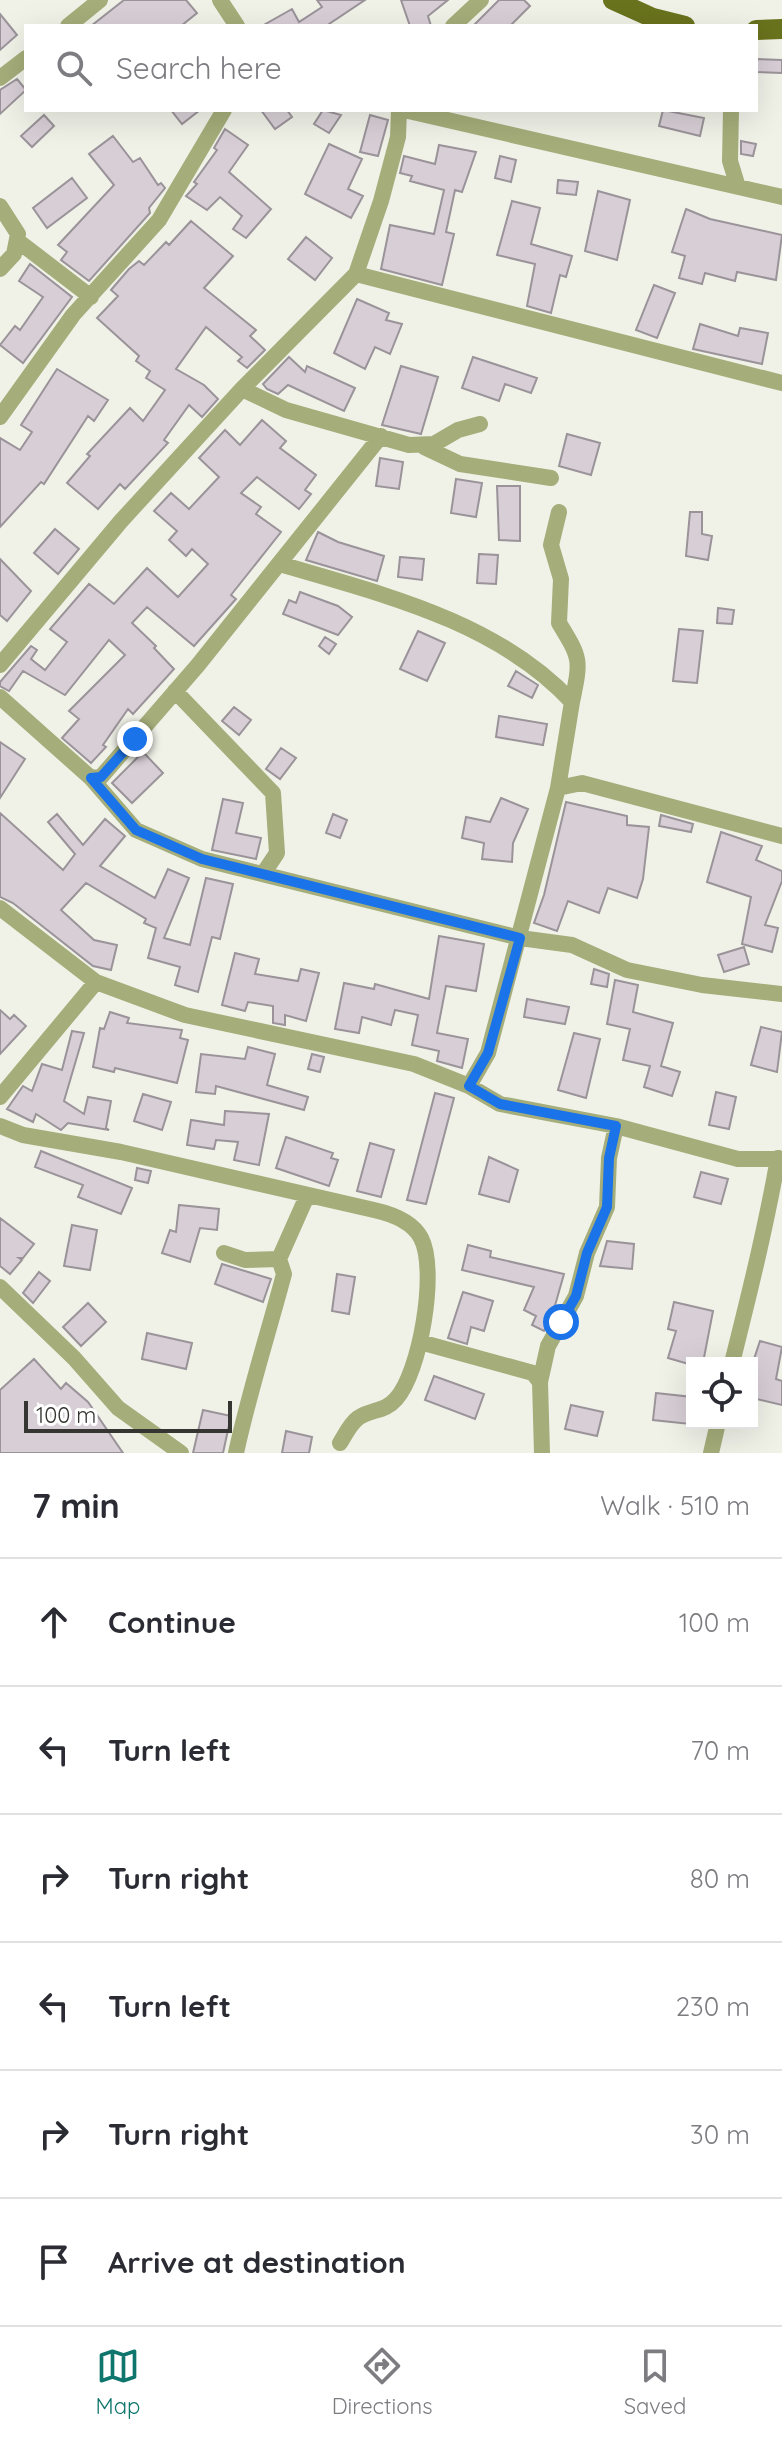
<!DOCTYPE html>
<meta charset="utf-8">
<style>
:root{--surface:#fff;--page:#f7f7f7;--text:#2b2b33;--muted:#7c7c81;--line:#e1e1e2;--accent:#0f766e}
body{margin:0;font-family:Quicksand,sans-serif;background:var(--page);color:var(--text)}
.controls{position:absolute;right:24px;bottom:24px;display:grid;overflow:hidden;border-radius:0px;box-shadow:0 8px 32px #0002}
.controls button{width:72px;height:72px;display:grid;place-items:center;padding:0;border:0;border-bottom:2px solid var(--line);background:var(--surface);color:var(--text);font:40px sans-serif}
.scale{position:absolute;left:24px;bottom:20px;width:208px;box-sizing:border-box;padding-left:8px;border:4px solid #353532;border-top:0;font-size:22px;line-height:28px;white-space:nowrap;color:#353532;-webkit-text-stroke:6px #fff;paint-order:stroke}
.stop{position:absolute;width:24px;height:24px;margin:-18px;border:6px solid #1a73e8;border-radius:50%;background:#fff}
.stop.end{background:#1a73e8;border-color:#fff;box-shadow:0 2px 8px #0008}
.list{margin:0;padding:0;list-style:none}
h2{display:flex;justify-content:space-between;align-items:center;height:104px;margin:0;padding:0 32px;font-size:34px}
h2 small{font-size:26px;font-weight:400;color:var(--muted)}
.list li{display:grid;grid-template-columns:52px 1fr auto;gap:24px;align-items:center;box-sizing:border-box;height:128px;padding:0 32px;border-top:2px solid var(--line)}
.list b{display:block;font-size:30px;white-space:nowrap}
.list em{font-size:26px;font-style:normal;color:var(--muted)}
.icon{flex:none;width:44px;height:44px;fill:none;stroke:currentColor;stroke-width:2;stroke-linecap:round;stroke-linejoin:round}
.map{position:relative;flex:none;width:782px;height:1453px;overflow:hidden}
.search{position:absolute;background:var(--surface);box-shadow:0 8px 32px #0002;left:24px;right:24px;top:24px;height:88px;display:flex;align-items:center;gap:20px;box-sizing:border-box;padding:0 28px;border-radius:0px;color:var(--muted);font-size:30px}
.sheet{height:872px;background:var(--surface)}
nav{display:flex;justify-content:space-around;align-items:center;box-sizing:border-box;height:112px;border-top:2px solid var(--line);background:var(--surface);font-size:22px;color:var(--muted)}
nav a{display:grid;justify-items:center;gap:4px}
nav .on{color:var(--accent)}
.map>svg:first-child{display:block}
.building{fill:#d7cfd5;stroke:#9a9399;stroke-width:2}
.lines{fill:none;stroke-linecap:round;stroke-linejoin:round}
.street{stroke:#a5ad7a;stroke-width:16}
.primary{stroke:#69721c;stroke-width:20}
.route{stroke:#1a73e8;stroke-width:10}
</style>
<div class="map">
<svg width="782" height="1453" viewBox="0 0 782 1453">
<rect width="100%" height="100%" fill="#f0f2e8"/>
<path class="building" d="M124,0H186L197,13L181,26H91Z
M317,0H365L326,26H262L292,9L299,22L322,7Z
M401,0H448L428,16L431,26H410Z
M499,0H524L530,6L510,26H473Z
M0,14L17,35L0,50Z
M756,59L782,60V73L756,72Z
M17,79L26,90L0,114V90Z
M171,110H200L182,124Z
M261,110H287L292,117L275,129Z
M323,110L341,115L329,133L314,124Z
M663,110L704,118L700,136L659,126Z
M44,115L54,126L32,147L21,136Z
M370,115L388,120L378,156L360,152Z
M225,129L248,145L229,172L271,209L246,238L233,229L242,216L220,197L207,210L186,196L197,184L194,182L217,150L214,148Z
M113,136L133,162L140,158L158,185L161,183L165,188L149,208L150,213L89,281L61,260L67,252L58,245L114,185L89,154Z
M741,141L756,144L753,156L741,154Z
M329,144L362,159L348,189L363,196L351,218L305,194Z
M439,145L476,152L462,192L455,190L446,232L454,234L442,285L381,269L390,225L434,234L444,190L410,181L412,176L400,173L404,156L435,164Z
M500,156L516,160L511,182L495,178Z
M72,178L87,198L47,228L33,208Z
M558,180L578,182L576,195L557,193Z
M598,191L630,200L617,260L585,251Z
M512,201L540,208L531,244L572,256L566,277L560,275L551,313L527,306L535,264L497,255Z
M686,209L710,219L782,235L776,280L737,272L735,281L705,273L702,284L679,278L685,256L672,252Z
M191,221L233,256L204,288L256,330L250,336L265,350L247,368L238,361L242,357L206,327L176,369L204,385L218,399L202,417L189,405L164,440L168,443L125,489L120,484L98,509L67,483L90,456L87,454L130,408L143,421L165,390L146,378L150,371L136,361L139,356L97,318L118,296L111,290L129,269L139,261L144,265L166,242L169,245Z
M306,237L332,258L315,280L288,259Z
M30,264L72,297L23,363L0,345L15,326L20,330L43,297L19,281Z
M654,285L675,293L657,338L636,330Z
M357,299L389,313L386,320L402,324L390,354L375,347L365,369L334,353Z
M700,324L738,336L740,328L768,333L762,364L693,349Z
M289,357L305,372L307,366L355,388L344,411L288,385L278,394L267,389L263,384Z
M473,357L537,378L531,393L505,384L499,401L462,388Z
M401,366L438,377L421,434L382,425Z
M57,369L108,400L94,421L88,416L44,484L41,482L0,527V438L20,450L32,432L21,425Z
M262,420L286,441L280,448L316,475L305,490L311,494L299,509L257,477L241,493L261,507L256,514L281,532L231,595L236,599L194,646L147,607L132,623L156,646L154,648L174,669L133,714L128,709L103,745L106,747L91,763L62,738L79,719L69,711L125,655L109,640L65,695L23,671L9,691L0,686V682L31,646L37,650L31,659L45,670L67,642L50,629L89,584L114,604L147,568L178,597L208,564L192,549L186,556L169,540L177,531L154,511L171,493L189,509L219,477L199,458L225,430L240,445Z
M567,434L600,443L591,475L559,466Z
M380,458L403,462L399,489L376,486Z
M456,479L482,483L476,517L451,513Z
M497,486H520V541L499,540Z
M690,512H702V534L712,536L708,560L686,556Z
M55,529L79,549L58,574L34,553Z
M318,532L338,542L384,556L377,581L306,560Z
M479,554L498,555L496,584L477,583Z
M400,557L424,559L422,580L398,577Z
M0,559L31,591L7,621L0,615Z
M300,592L338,606L352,617L338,635L283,614L289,600L296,603Z
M718,608L734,610L732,624L717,623Z
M679,629L703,631L697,683L673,681Z
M418,631L445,643L427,681L400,669Z
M325,637L336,644L329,654L319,646Z
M516,671L538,685L532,698L508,686Z
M234,707L251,720L239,735L222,721Z
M499,716L547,724L543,745L496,737Z
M0,742L25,759L0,798Z
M281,748L296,758L280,779L266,769Z
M143,752L163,773L132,803L112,783Z
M501,798L528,809L513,843L512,862L482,859L484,843L462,838L466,817L490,822Z
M223,799L243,803L236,833L261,838L256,859L212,850Z
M566,802L627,816V825L649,827L643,879L637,898L608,888L599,913L568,901L557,931L534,923L544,895Z
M0,813L63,870L75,854L48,822L57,814L83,845L105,819L125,836L100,866L155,898L168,869L189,878L164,938L190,945L206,878L233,884L220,939L212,937L198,992L175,985L180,967L148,958L156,928L144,923L146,919L86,883L61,910L94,940L117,945L111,970L93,966L13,903L0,897Z
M333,814L347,820L340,838L326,833Z
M661,815L693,824L691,832L659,826Z
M721,832L762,846L756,860L782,871V881L765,925L778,928L772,952L742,944L751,897L707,882Z
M439,936L484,944L476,991L446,986L437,1033L468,1039L462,1068L437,1061L439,1051L412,1045L418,1015L395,1010L391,1025L362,1017L359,1033L335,1029L344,983L374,989L375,984L429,999Z
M744,947L749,964L724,972L718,955Z
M235,953L259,959L255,974L298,981L301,969L319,973L306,1021L285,1015V1025L273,1023V1006L248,1002L245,1011L222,1005Z
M594,969L609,974L607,987L591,984Z
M615,980L638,985L633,1012L673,1023L661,1066L680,1072L672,1096L644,1087L650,1066L623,1060L630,1029L607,1024Z
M527,999L569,1007L565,1024L524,1017Z
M0,1010L10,1019L14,1015L26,1026L0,1054Z
M110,1012L129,1018L127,1023L182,1030L180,1038L188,1040L177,1083L115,1068L114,1072L93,1067L100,1028L104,1029Z
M761,1027L782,1032L777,1072L751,1065Z
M72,1031L84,1033L64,1101L84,1114L88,1097L111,1101L106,1128L109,1130L68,1123L61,1130L36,1114L33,1122L7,1109L23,1086L32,1091L42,1064L62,1070Z
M574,1033L600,1039L586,1098L558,1090Z
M248,1047L275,1054L267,1085L308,1097L304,1110L216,1086L215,1094L196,1092L201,1054L245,1059Z
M312,1054L324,1057L320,1072L308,1069Z
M716,1092L736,1097L729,1129L709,1125Z
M435,1093L454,1098L426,1204L407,1200Z
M143,1094L171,1102L162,1130L134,1121Z
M225,1111L269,1114L259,1165L234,1160L238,1142L216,1140L214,1149L187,1145L191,1120L224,1125Z
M286,1137L333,1153L331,1158L338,1160L329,1186L276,1168Z
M370,1143L394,1150L381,1197L357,1191Z
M41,1151L132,1188L121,1214L78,1197L83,1185L35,1167Z
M489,1157L518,1170L509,1202L479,1194Z
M137,1168L151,1171L148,1183L135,1180Z
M701,1172L728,1179L721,1204L694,1197Z
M179,1205L219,1209L217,1230L200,1228L190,1262L162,1253L170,1230L176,1232Z
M0,1218L34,1244L23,1258H19L22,1260L10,1274L0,1266Z
M72,1225L97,1230L90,1270L64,1266Z
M607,1241L634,1244L632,1269L600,1266Z
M468,1245L491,1251L490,1257L564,1274L554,1309L544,1331L532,1325L536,1316L524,1310L534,1287L462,1270Z
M222,1264L271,1279L263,1302L215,1284Z
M39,1272L50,1281L33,1303L23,1293Z
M337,1274L355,1277L349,1314L332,1311Z
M463,1292L493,1301L484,1331L471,1327L467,1344L448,1338Z
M674,1302L713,1311L703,1363L692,1365L668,1358L676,1331L668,1329Z
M88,1303L106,1322L81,1346L63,1327Z
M147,1333L192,1343L186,1369L142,1359Z
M760,1341L782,1347L776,1379L782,1381V1405L752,1398V1365Z
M34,1359L61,1389L66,1383L88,1402L123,1453H0V1390Z
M434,1376L484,1394L475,1419L425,1400Z
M656,1393L692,1397L690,1424L653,1420Z
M571,1405L603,1412L597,1436L565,1429Z
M203,1410L231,1416L223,1453H193Z
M286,1431L312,1437L309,1453H282Z"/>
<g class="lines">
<path class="street" d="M220,0L237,26
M68,26L100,0
M453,26L481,0
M0,78L26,58
M404,110L782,197
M731,110L730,161L738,187
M0,206L18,234L14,254L0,269
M18,241L91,297
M356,274L782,383
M242,389L286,410L409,445L434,444L458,430L480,424
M0,417L73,315L159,220L224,110
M424,447L460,464L551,478
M559,512L551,545L561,579L559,623C581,659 581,659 572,702
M280,564C381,594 497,621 572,702L558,788
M0,665L121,521L242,389L356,274L381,201L398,137L399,110
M175,691L273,793L277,853L263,874
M0,697L91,778L101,777L198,665L381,436
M91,778L136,830L202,859L520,938L572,945L627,970L702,985L782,994
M0,908L96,982L185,1015L414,1064L469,1086L500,1104L616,1126L738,1159H782
M469,1086L488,1053L558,788L582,783L782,836
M0,1097L96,982
M0,1126L23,1135L121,1152L374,1210C392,1214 412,1221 421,1238C438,1270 420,1373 396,1399C385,1412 371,1409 358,1418C350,1424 345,1435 340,1443
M224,1253L245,1260L279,1259
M0,1287L74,1358L118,1408L181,1453
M420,1342L533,1373L540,1382L542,1453
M732,1363C749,1295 766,1227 778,1158
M540,1382L548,1346L576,1296L587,1253L607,1207L609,1158L616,1126
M236,1453C249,1393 268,1334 284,1274L279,1259L307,1196
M711,1453L718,1423"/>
<path class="primary" d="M613,0L653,18L685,26
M756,30L782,29"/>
</g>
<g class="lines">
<path class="route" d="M135,739L101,777L91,778L136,830L202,859L520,938L488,1053L469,1086L500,1104L616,1126L609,1158L607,1207L587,1253L576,1296L561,1322"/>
</g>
</svg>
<div class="controls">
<button><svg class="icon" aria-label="locate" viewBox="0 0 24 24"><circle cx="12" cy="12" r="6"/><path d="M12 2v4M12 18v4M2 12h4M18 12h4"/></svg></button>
</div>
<div class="scale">100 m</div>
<div class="stop" style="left:561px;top:1322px"></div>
<div class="stop end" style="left:135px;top:739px"></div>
<div class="search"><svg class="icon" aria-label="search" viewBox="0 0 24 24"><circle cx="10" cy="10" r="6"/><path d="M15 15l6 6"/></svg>Search here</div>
</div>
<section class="sheet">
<h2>7 min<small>Walk · 510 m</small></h2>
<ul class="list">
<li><svg class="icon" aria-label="ahead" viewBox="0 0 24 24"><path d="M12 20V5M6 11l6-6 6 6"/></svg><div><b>Continue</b></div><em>100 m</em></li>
<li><svg class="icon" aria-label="left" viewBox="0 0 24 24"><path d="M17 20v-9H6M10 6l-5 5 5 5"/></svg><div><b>Turn left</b></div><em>70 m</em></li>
<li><svg class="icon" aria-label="right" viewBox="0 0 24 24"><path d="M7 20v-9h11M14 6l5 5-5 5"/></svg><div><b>Turn right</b></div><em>80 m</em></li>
<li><svg class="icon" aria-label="left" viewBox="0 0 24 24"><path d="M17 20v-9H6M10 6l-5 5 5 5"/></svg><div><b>Turn left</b></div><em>230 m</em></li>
<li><svg class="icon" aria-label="right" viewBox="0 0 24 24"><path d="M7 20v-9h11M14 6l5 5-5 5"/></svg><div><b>Turn right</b></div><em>30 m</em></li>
<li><svg class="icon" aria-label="arrive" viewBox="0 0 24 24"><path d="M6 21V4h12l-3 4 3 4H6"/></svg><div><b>Arrive at destination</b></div></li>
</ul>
</section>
<nav>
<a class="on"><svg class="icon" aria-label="map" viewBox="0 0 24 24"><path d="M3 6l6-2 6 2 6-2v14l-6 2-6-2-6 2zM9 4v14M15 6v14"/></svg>Map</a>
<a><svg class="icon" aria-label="directions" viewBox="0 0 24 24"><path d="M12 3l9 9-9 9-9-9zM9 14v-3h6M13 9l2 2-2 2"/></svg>Directions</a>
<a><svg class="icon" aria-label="saved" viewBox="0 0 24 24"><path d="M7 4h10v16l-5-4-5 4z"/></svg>Saved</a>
</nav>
